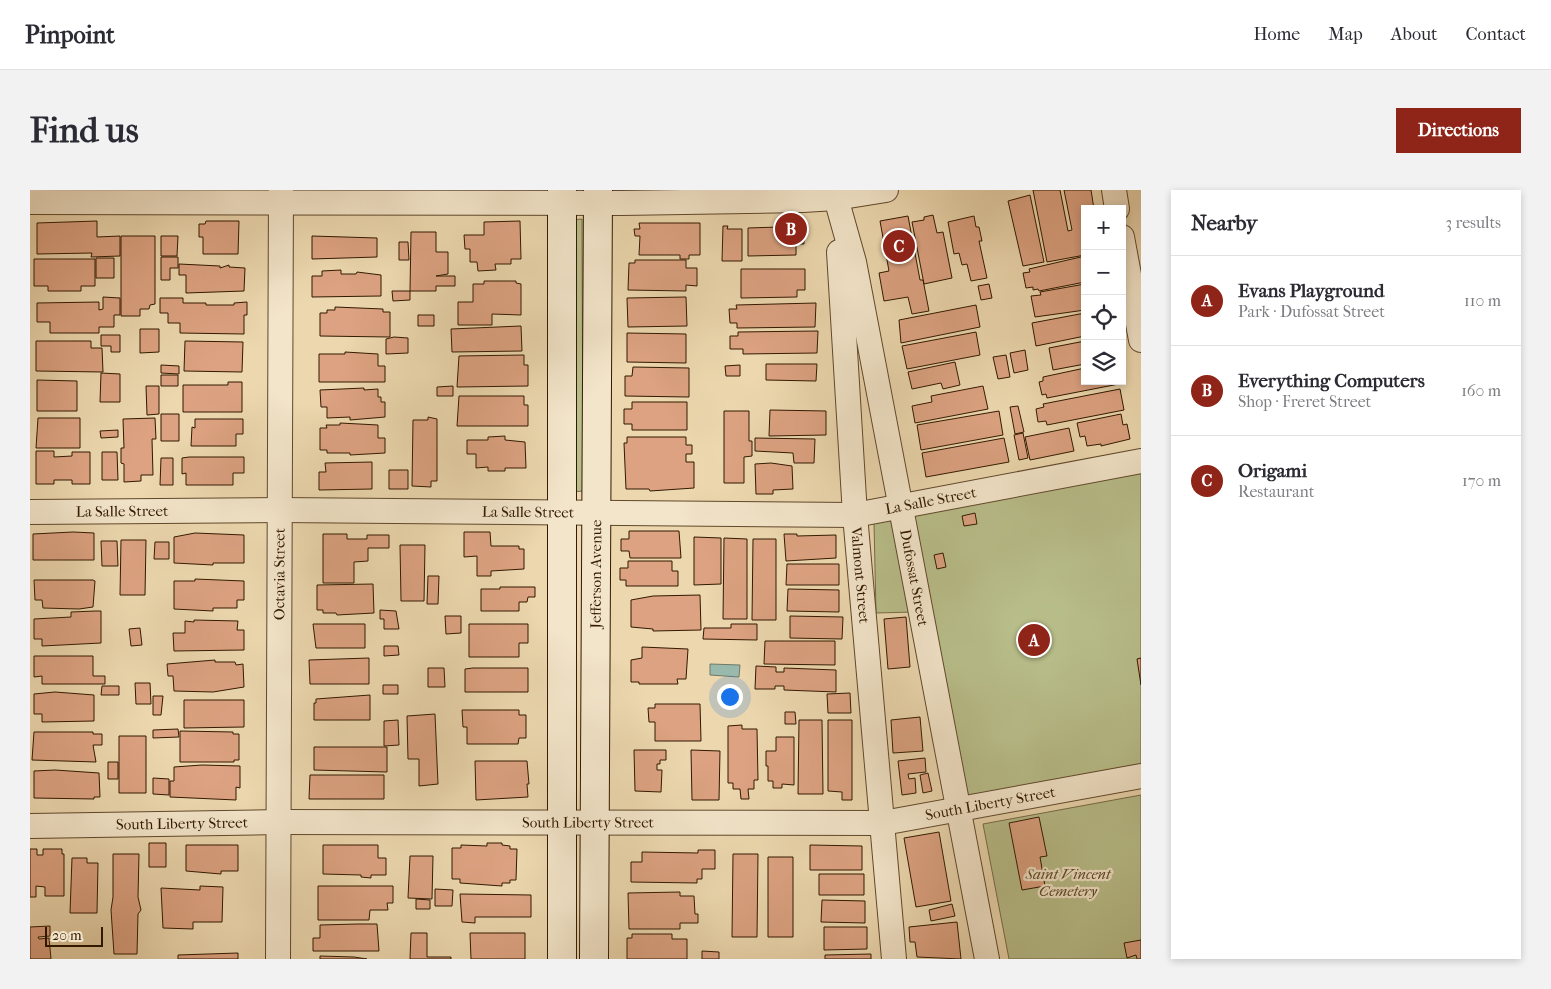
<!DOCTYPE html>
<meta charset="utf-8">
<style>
:root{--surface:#fff;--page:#f2f2f3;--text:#2b2b33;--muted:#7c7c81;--line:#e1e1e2;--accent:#8f2418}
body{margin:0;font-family:"IM FELL French Canon",serif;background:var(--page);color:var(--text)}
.controls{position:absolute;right:15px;top:15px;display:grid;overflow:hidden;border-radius:0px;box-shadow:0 2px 8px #0003}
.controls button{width:45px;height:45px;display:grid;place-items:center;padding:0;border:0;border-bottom:1px solid var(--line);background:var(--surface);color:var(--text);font:25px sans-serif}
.scale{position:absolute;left:15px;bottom:12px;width:58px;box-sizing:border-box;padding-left:5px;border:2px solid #321900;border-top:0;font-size:14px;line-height:18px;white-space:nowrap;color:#321900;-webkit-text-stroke:4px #f3e5ca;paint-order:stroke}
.you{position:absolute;left:699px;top:506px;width:18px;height:18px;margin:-12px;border:4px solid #fff;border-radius:50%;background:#1a73e8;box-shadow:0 0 0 8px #1a73e833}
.badge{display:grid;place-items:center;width:32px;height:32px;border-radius:50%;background:var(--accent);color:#fff;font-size:16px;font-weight:700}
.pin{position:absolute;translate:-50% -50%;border:2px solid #fff;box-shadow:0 1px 5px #0006}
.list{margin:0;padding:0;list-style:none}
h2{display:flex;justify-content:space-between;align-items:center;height:65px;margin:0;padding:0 20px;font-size:21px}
h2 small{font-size:16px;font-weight:400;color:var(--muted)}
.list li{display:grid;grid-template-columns:32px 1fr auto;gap:15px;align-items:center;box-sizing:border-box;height:90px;padding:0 20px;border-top:1px solid var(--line)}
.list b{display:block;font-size:19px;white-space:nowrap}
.list p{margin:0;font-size:16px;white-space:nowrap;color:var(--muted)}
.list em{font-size:16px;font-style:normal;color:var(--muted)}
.icon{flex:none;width:28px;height:28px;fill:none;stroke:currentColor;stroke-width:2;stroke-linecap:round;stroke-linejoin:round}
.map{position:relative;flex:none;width:1111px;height:769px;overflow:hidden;border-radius:0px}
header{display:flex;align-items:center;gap:30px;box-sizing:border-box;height:70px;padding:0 25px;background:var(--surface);border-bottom:1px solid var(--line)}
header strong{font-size:24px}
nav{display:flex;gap:28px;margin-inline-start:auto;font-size:18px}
.intro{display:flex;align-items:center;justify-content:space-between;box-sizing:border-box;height:120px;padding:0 30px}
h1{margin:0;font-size:35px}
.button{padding:12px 22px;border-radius:0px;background:var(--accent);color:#fff;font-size:18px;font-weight:700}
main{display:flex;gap:30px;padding:0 30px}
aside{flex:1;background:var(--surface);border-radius:0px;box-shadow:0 2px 8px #0003}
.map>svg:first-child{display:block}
.green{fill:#b8be8a;stroke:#756c45}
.water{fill:#99b9ac;stroke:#707967}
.building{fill:#dca281;stroke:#321900}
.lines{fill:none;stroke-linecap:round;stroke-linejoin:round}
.street-casing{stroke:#60482c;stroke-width:26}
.secondary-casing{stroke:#321900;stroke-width:30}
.street{stroke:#f3e5ca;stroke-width:24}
.secondary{stroke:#f3e5ca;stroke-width:28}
.labels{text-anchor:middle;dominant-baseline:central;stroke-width:4.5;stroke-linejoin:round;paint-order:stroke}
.street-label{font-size:15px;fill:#321900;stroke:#f3e5ca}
.park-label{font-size:15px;font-style:italic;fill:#5a4b29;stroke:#f3e5ca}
</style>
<header>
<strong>Pinpoint</strong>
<nav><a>Home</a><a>Map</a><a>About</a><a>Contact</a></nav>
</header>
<div class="intro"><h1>Find us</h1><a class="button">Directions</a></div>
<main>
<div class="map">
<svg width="1111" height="769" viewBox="0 0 1111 769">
<rect width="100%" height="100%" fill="#ecd7ae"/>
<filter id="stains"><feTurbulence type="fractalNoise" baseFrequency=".004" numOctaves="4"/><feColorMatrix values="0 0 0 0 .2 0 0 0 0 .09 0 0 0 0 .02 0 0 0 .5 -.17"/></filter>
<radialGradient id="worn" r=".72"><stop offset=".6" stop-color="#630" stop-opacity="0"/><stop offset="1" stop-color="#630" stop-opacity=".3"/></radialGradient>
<path class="green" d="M552,29L553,301L540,302L541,30Z
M1111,271V586L930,620L872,315Z
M860,328L884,422L846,423L844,333Z
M1111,605V769H979L953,634Z"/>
<path class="water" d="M680,474L710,475L709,487L680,485Z"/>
<path class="building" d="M1003,0H1030L1038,41L1042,40L1034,0H1061L1064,19H1055V65L1017,72Z
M1000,5L1014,72L993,76L978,11Z
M903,25L907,43L913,42L922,88L894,94L882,32L894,30V27Z
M878,26L890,90H893L899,121L882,124L878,107L854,111L849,83L859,81L850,31Z
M944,26L946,37H949L952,51H949L957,88L941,91L937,74L932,75L929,63L924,64L918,32Z
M67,31V47L90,46V66L61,67L62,63L7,64V33Z
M176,31H209L208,64H173V47H169V34H175Z
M490,31L491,69H481V74H465L466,80L448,81L447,72H440V59H435L434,45H454V32Z
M609,33H670V65H659V69H650V65H609L610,46H605L604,39H610Z
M749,33H774V54H766V65L718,66V38L749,37Z
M693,36H698L697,39H712V71H692Z
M381,42H406V62H418V84L406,86H425V96H406V101H380Z
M91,46H125V114L120,115L119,119H110V126H91Z
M131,46H148L147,66H131Z
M282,46L347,48V67L282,69Z
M369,52H378L379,70H369Z
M1055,66V92L1009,101L1008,99L1003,100V97L996,98L993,83L1000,82L999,79Z
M131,67H148V78H140V90H131Z
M66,68H84V88H66Z
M4,69H65V96H51V101H18V96H4Z
M605,70H656V78H667V96L656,95V101L598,100L599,73H605Z
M149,74L190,76V78L199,75V77L215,78L214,101L156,103V85H149Z
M711,79H775V100H767V107L711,108Z
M311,80V84H326L327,82L351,85V106L282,107V86H292V81Z
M454,91H486V93L491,94V125L462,124V135H428V112H443V94H454Z
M959,94L962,108L951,110L948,96Z
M1055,94V120L1005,127L1001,106L1011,105L1010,102Z
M362,101H380V110L363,111Z
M73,107L90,108V125H84V137H69V143H20V132H7V113L69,112V120L73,119Z
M656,107L657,136L598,137L597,108Z
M130,108H153V113H176V115H204V113L217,112V125H214V144L150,143V133H138V123H130Z
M786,113L785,137L707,138V133H700L699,119H707L706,115Z
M946,115L950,137L871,153L869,130Z
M305,117L353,119V122H360V147L290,146V123H297V120H305Z
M1055,123V146L1006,156L1002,133Z
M388,125H404V136H388Z
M491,136L492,161L422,162L421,139Z
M110,139H129V162L110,163Z
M788,141L787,163L713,164V159H700V146H708V142Z
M946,142L950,165L877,179L872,156Z
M597,143L656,144V173L597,172Z
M71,145H90V162H81V156H71Z
M364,147L378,148V163L356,164V149Z
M6,151H61V158H72L73,182L6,181Z
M155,151L213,152L212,182L154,181Z
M1055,151V174L1023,180L1019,158Z
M995,160L998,180L984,183L980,163Z
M315,162L348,164V176H355V192H289V164H315Z
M494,165V175H498V196L427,197L429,166Z
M976,165L980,187L968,189L963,167Z
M925,172L930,195L913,199L911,193L882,199L878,182Z
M736,174H787L786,191L736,190Z
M131,175L149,176V184L131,183Z
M710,175V186H696L695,176Z
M603,177L659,178V207L595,206V186H602Z
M1055,178V191H1089V194L1017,208L1016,204L1012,205L1009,192L1013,191V187Z
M71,183L90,184V212H70Z
M131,185H148V196H131Z
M7,190L47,191V221H7Z
M198,192H212V222H153V195H198Z
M116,196H129V224L117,225Z
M423,196V206H407V197Z
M953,196L958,219L885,233L882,216L902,212L901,206Z
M334,198V200L348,199V207H351V212H355V227L320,230V227L297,228V217H291L290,200Z
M1090,199L1094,220L1017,235L1016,231L1008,232L1006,219L1014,217L1013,214Z
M429,206H494V215H498V236H427Z
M602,212H657V240H602V234H594V219H602Z
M988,216L994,242L985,244L980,217Z
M740,220L796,221V245L739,246Z
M694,221H719V251H722V266L714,267V293H694Z
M969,221L973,245L891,260L887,235Z
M131,224H149V251H131Z
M1091,224L1093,235L1097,234L1100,249L1071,256V254L1057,256L1055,246L1050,247L1047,233Z
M398,227L407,229V291H401V297L382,296L383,230H398Z
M8,228H50V258H6Z
M125,228L126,249H122L123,285H111V291L94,292V274L91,273V258H94L93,229Z
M165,229H213V244H206V256H161L162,237L165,238Z
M310,233L348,235V248H355V263L320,265V263H297V260H290V238H297L296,235H310Z
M1039,238L1044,261L1000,270L995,247Z
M88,240V247L71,248L70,241Z
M993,243L998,268L989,270L984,245Z
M475,246V250L495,252L496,278H475V281H458V277L446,278V264H437V250H458V247Z
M597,247H656V255H662V264H656V272H664V298L620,301L619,299H596L594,253H597Z
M725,248L785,249L784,273H764L763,263L725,261Z
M974,248L979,272L896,287L892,263Z
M6,261H24V267L42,266V262H60V294H42V290H24V294H6Z
M72,262H87L88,290H72Z
M159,267H214V283H203V295H156V283L152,284V268Z
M131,268H143V295H130Z
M342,272V299L289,300V282H296L295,273Z
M741,273L762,276L763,299L743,300V304H726L725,274Z
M359,280H378V299H359Z
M945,323L947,334L934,336L932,326Z
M599,341H649L651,368H600L599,361H591V349H599Z
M43,342L64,343V370H3V344Z
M434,342H460L461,356H489V359H494V379L461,381V386H447V366L434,367Z
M165,343L214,345V373H183V375L144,373V347Z
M293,344H317V349H337V345H359V358H338V371L324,372V393H293Z
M754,344H767V346L806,345V368L756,371Z
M664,347L691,348V394L664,395Z
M694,348L717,349V429H693Z
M723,349H746V430H722Z
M91,350H116L115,405H90Z
M71,351H87L88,376H72Z
M125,352H139V369H124Z
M370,355H395L394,411H371Z
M913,363L916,377L907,379L904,365Z
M598,371H642V381H648V396H596V390H590V378H598Z
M757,374H809V395H756Z
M398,386H409L408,414H397Z
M165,389L214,391V410H207V418H183V421L144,419V391H165Z
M4,390H63L65,391L63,417L49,419L13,418L12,410H5Z
M343,394L344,423L307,425L306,423H293V420H287V395Z
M470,397H505V407H498L497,412H489V421H451V399H470Z
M758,399L809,400V422L757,421Z
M670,405L671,440L623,441V439L601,437V410L623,406Z
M350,420L366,421L369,439H354V429H350Z
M65,421H71V453L12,456V449H4V429L41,427V422Z
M415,426H431V443L416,444Z
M760,426L813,427L812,449L760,448Z
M876,427L880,477L858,479L854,429Z
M164,430L208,431L207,440H214V460L144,461L143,443H155V431L164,432Z
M283,434H335V458H286Z
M439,434H498V453H489V467H439Z
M701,434H727V450L673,449L674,438H701Z
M110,438L112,455L101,456L99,439Z
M735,451H805V475L734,474Z
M354,456H368L369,465L354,466Z
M612,457L658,459L656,489H647L648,494H609V492H601V470L612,468Z
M4,466H63V486H75V494H12V486L4,487Z
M339,468V494H280L279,470Z
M1111,468V495L1107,469Z
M185,470V472H205L206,475L213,474L214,497L183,502L144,501L143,486H138L137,474Z
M726,476L746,477V482H754V478L806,480V502L754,500V496H745V499H725Z
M398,478H414L415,497H398Z
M443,478H498V502H435V479Z
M105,493H120L121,514H106Z
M353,495H368V504H353Z
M72,496H89V505H71Z
M25,502L64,505V531L12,532V524H4V504Z
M820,503L821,523H798L797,504Z
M340,505V530H284V513H286V509Z
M123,506H133L131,525H123Z
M154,510H214V537L154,538Z
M625,514H670L671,551H625V532H619L618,518H625Z
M432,520H489V525H496V548H489L488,554H437V537H433Z
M755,522H765L766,534H755Z
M405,524L408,594L389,596V569H378L377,526Z
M890,527L893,561L863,563L861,530Z
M368,530L369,555L354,556V531Z
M769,530H792L793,604H768Z
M798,530H822V610H812V602L798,601Z
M712,535V539H727L728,590H724V599H718L719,609H711L710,599H703V593H698V536Z
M148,539L149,547L123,548V540Z
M150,541L203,542V544H209V570H204V572H150Z
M4,542H63V544H72V555H63L66,572L2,570Z
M89,546H116V603H89Z
M746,547H764V595L752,594V598H743V591H738V576H736V561H746Z
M284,557H357V582L284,580Z
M604,560H636V570H630V574H627V580H632L631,602L605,601Z
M661,560L690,561L689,610H662Z
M895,568L896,582L878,584L879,589L885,588L886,603L872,605L868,571Z
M445,571H497L499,594H497L498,607L446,610Z
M78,572H88V589H78Z
M172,575L210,576V598L206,597V610L140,607V591H144V577Z
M25,580L69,583L70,607H64V609L4,608V581Z
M898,583L902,601L893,603L890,585Z
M280,585H354V609H279Z
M123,588L139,589V605L123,604Z
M1009,627L1017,666L1010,667L1015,696L992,700L979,633Z
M909,642L921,711L886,717L874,648Z
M119,653H136V677H119Z
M457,653H472V655L480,656V659H487L486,690H480V693H472V696L430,693V689H422V658H431V655L457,656Z
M156,655H208V681H191V684L156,681Z
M293,655H348V668H356V685H341V688L331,687V685L293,684Z
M780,655L832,656V680H780Z
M0,659H7V665H13V659H32V664H34V706H15V697L6,696V707H0Z
M668,660H685V679H672V689H667V693L601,692V672H612V662L668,663Z
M83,664H109L108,707L111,720L108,724L107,764H84L81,720L83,707Z
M703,664H728L727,747H702Z
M380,666H403L402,709L378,708Z
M738,667H763V747H738Z
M42,668H57V673H68L67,723H40Z
M789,684H834V705H789Z
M170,696L193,697L192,732H163V739L133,738L131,698L170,700Z
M288,696H363V713H357L358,720H340L339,730H288Z
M405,699L423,700L422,716H405Z
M650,702V706H664L665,724H668V733H650V739H599L598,703Z
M430,704L501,705V727H445V733L432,732Z
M386,709L400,710V719H386Z
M792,710L835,711V733L791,732Z
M922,714L925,726L901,731L899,720Z
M927,732L931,769L887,767L885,752H880L879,737Z
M327,734H347L349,761H283V748H290V735Z
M20,736V746L8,747L9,749L19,748L21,769H0V737Z
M794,737H837V759L794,760Z
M381,743H397V767H421V769H380Z
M440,743H495V769H441Z
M602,744H642V749H657V769H597V748H602Z
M1111,750V769H1107L1106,765L1097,768L1094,753Z
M672,761L689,762V769H672Z
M208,763V769H148V765Z
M841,764V769H795V765Z
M290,766L324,767L337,769H290Z"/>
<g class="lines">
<defs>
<g id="street">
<path d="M1084,0L1087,19"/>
<path id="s1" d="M806,8L824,72L957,769"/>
<path d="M0,12L591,13L773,10L806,8L856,0"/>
<path d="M1092,47L1111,150"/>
<path id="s2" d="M809,62L825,325L864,769"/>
<path id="s3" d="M0,322L250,320L825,325L1111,271"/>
<path id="s4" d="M0,636L250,632L853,633L1111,586"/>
<path id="s5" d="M248,769L251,0"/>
</g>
<g id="secondary">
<path d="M532,769V0"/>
<path id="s6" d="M564,769L568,0"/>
</g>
</defs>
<use href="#street" class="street-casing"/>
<use href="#secondary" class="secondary-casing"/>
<use href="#street" class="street"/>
<use href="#secondary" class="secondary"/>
</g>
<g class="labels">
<g class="street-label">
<text stroke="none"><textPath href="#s3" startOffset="902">La Salle Street</textPath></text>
<text stroke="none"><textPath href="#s3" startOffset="92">La Salle Street</textPath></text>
<text stroke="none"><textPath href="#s3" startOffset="498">La Salle Street</textPath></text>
<text stroke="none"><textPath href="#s5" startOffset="385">Octavia Street</textPath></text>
<text stroke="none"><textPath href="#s6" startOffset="385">Jefferson Avenue</textPath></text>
<text stroke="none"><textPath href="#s2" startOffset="324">Valmont Street</textPath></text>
<text stroke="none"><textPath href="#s1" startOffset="388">Dufossat Street</textPath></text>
<text stroke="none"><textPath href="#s4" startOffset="962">South Liberty Street</textPath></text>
<text stroke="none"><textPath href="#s4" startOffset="558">South Liberty Street</textPath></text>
<text stroke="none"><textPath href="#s4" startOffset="152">South Liberty Street</textPath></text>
</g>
<g class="park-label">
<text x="1038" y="684">Saint Vincent<tspan x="1038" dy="17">Cemetery</tspan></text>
</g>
</g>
<rect width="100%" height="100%" filter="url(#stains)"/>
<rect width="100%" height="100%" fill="url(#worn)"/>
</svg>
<div class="controls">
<button>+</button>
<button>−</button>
<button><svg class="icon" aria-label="locate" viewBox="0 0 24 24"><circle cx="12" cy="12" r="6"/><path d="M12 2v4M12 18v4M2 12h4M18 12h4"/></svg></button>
<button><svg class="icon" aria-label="layers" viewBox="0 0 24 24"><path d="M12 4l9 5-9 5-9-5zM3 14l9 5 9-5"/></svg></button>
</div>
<div class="scale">20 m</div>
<div class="you"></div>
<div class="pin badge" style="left:1004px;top:450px">A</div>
<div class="pin badge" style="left:761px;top:39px">B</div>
<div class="pin badge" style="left:869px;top:56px">C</div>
</div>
<aside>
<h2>Nearby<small>3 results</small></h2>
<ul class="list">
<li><span class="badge">A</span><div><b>Evans Playground</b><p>Park · Dufossat Street</p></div><em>110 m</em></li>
<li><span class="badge">B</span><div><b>Everything Computers</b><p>Shop · Freret Street</p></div><em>160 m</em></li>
<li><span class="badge">C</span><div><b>Origami</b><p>Restaurant</p></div><em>170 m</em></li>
</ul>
</aside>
</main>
